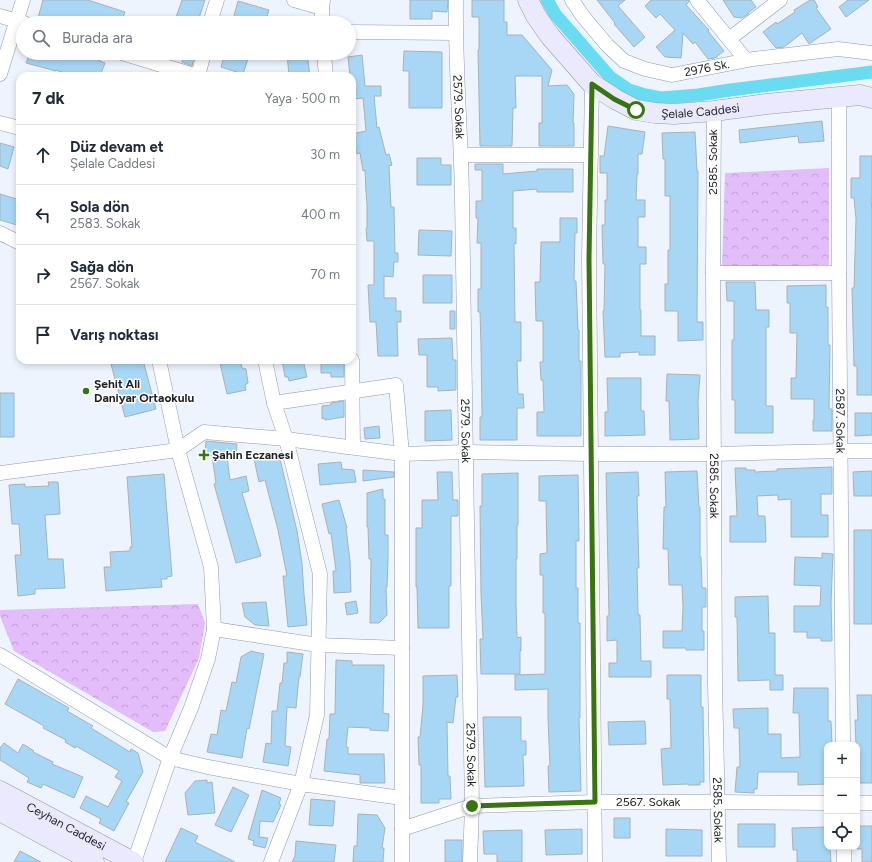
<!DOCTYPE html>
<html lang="tr">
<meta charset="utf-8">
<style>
:root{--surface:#fff;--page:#f2f2f3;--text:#1f2937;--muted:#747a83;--line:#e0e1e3}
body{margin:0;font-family:Figtree,sans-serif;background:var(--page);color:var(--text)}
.controls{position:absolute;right:12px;bottom:12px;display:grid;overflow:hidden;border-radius:8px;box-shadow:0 2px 6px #0003}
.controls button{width:36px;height:36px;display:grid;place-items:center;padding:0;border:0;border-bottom:1px solid var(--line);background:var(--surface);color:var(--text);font:20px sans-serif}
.stop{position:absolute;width:12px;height:12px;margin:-9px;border:3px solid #367510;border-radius:50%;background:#fff}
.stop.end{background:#367510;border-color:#fff;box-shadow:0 1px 4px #0008}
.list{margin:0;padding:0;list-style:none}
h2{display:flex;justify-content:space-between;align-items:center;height:52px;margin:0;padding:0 16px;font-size:17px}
h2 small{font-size:13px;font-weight:400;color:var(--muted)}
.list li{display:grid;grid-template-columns:26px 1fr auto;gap:12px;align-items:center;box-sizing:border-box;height:60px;padding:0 16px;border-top:1px solid var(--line)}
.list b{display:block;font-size:15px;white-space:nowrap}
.list p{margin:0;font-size:13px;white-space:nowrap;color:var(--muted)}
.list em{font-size:13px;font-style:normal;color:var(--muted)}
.icon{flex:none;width:22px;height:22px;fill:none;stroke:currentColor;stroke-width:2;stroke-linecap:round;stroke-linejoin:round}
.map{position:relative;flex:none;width:872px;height:862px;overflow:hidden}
.search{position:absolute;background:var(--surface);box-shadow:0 2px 6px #0003;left:16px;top:16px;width:340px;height:44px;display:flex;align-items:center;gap:10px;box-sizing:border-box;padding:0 14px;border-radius:22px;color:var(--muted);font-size:15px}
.panel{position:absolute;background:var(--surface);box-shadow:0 2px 6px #0003;left:16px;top:72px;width:340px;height:292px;border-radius:12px}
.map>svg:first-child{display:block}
.park{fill:url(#park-crowns)}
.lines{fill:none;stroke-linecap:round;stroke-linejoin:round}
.canal{stroke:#6adcf2;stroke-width:13}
.building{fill:#a8d7f5;stroke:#a6b2bb}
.street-casing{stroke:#939aa6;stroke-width:15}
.secondary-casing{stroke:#939aa6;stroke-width:21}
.street{stroke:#fff;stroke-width:14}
.secondary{stroke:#ebe9fe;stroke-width:20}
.route{stroke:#367510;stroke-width:5}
.poi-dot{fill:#367510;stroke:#fff;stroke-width:1.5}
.labels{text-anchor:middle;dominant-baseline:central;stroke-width:3;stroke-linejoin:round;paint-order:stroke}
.street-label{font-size:12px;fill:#1c1e23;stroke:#fff}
.poi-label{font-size:12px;font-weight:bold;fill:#1c1e23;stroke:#fff;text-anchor:start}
</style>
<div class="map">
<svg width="872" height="862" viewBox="0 0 872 862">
<defs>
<pattern id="park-crowns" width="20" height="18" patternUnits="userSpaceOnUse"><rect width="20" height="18" fill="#e3bcfa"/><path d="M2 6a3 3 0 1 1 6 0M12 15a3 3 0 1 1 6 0" fill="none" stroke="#c2a1d6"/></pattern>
</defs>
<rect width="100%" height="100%" fill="#eef4fe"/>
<path class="park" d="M829,168V265L722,268L725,173Z
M198,604L205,623L199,658L165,731L153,732L14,651L0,616V610Z"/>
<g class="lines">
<path class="canal" d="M547,0L555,14L610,77L629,90L645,95L661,98L698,95L730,90L872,72"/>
</g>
<path class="building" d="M43,0H88L125,12L121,23H86L66,17L65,21L57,18L55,23L38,18Z
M182,0H205L198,21L191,19V23H174Z
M410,0H448L447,12L432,11V19H410Z
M472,0H504V22H507V35H522L552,70L548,86L567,85L574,94L573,123H574V146H539V123H542V76H515L516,108H513L512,146H480L478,50H479V17H472Z
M597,0H625L618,6L645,37L634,47L614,24L615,23Z
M651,0H689V2L686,5L709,30L708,31L724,51L715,58L708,59L695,42L693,44L683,33L681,58L665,57L656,47L675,30L660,14L656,18L645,6Z
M723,0H751L756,7L749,12L748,14L742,18L734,17Z
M810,0H814L818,7L816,8L831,29L809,44L802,33L784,47L776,48L763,32L776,22L777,24L795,12L794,10Z
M848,0H869L846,17L839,7Z
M238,1L269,10L265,23H232Z
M404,51L442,52V108H409V71H403Z
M30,53H73L84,57L85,55L105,63L100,76H72L56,70V71L26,63Z
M184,53H195L192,66L182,62Z
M225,53H250L243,74L221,67Z
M287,53H307L310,76H289Z
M362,55L365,86H381V96H374L377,128L379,127L386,155L389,154L392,165L389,166L391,207H394L395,253H398V262H394L393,277L384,276V298H396V311H401V322H397L398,356H378L376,322H370L368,285H374V241H367L366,228H367V205L366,192L365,170L363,171L360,153L357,154L352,134L366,131L363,98L352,99V76H350L348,57Z
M822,121L824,141L799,143L798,136L740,143L739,130Z
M608,126L645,132L642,154H638V174H637L636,200H645V217H638V247H646V264H640V310H641V336H655V355H639V352L620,353V357H605L603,311H604L605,264H603L602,225H605V200H607V173H600V156H604Z
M695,132L697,171H698L697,322H703V340L678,341V311H665V284H668V250H670V196H665V159H663L662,133Z
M0,143L14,147L8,169L0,166Z
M860,156H872V198H871L872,212V395H857V366H854L852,288H854L856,219L854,198H851V178H860Z
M417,158H441V165H451V185H417Z
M475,164H503V174L537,171V169H573V192H537V189L513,191V228H516V244L514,243L515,322H521V361H517L518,394H523L524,408H517V440H480V417H482L481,346L480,312H478V289H481V243H477L478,218H476V201H482V170H475Z
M0,194L20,200V226L0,220Z
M560,218H577V233H575L574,281H576L578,330H579V361H581V436H537V412H544L543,380H541L540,362H543V321H536L535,282H540L541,242H560Z
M419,230L452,231L451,256L418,255Z
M423,275H452V303H423Z
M726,282H755L756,310H769V327H766V406H773V433H735V400H732V340H734V301H727Z
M826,285V307H828V345H830L829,409H832V431H813V420H814V399H791V378H796L797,333H790V303H787V286Z
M450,311H455V329H450Z
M452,338L453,360H456V390L438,391V387H427V355H419L418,339Z
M125,360H143L156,409L125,417L111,364Z
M240,360L242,368L246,369L248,383L245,385L246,390L227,394L220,363Z
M282,360H303L307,377L289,381L288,377H285Z
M321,360H344V377H331V373H321Z
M667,374L700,375L698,401L699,439L670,440L669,401H666Z
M607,378H641V411H644L645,435L605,436V412H608Z
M0,393H14V437H0Z
M344,401V417L325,420V418L322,419V406L331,405V403Z
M451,410L452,440L425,441V411Z
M855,413H872V435L855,436Z
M379,426L380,438L365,439L364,428Z
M206,441L237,444L236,457H227L230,480L246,476L249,491L242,493L261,556L236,563L214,484L216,483L212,456L205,455Z
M260,457L280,459L297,531L302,563L304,594L307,625L288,627L283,576H287L278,530L265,480L259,482L254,459Z
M341,462L342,469L354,470L356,482L320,485L318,464Z
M832,467V494H821V515H828V537H791V499L778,500V495L757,496L758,516H765L766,542H730V516H737L735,468H746V470H755V472L777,471V469Z
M363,470L394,472V477L363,481Z
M697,471L699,507H700V557H701L702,588H706V607H702V631H704V650H686V648H663V631H682L683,607L682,585H669L668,549H663L664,507H666L665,472Z
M872,471V496H854L853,472Z
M437,472H452L453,500H458V516H451V586H449V628H418L417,587H416V528H422V500H438Z
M638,472L639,496H637L639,568H637L638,615H640L641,661H651V677H609V663H617V640L607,641V616H609L606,473Z
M518,473V525H517V559H516V602L517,638L521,637V651H520V674H481L480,639H483L481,594L480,506H482V474Z
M164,474L172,576L167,577V579H161L162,587L106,591L104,567H111L110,552L130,551V547H132L127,477Z
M578,475L579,541H576V588H578V623H580V718H579L581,791L549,792L548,766H550L548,718V689L515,690V675L545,674V613H543V575H540V554L547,553L546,501H539V476Z
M48,482H58L60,514L45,515L48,559H63L65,588L35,589V594L18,596L15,555H21L19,524H12L9,485L25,484V487L49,486Z
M383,489V499H385V535H388V560L387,587H386L387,615L379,623H370L371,559H369L368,527H367V493Z
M339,500L347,528H346L350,561L351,592L334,593L333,571H336L331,533L329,534L322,504Z
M854,530H872V624H854Z
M822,553L833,554L831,602L832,641H821V638H807V632H794V606H820L821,586L794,585L795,557L822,558Z
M768,596L769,633H775V675H783V690H770V680L738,681L737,617H735V597Z
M356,601L358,613L347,615L345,603Z
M266,602L269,626L255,625L245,617L242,603Z
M251,651L264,654L249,729L247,728L242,758L207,752L211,734L217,735L221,710L226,711L232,682L236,683L241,657Z
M287,652L303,654L300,677H299L296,708L287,707L285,746L291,747L288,766L263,762L266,743L271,744L272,711H277L280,683H282L284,663H287Z
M336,660L352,661V665H384L383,713L389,714L388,731L370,730V728L348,727L346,747H348V754H384L385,783H360V775L324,771L327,739H329L330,714H335Z
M457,675L458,697H456L453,723L447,722L448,776H450L451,799H439V803H421V765H419L418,737H420L423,705V676Z
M667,675H701V707H703L704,782H700V785H688V784L663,785L661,749L671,748L670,699H667Z
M18,679L69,708L67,711L93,726L91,728L130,752L131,749L138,753L143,772L126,802L129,803L114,831L99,823L101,819L80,808L86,796L108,807L122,781L115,777L119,771L76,746L75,748L65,742L66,740L43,728L44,726L5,704Z
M794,688H828V721H831L832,745H827V784L798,785V772H758L757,789H754V793L735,792L737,767H740L739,728H734L733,709L768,708V734H781V758L800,757L799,713H793Z
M857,695H872V783H857V745H856L855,720H858Z
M483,717H521V741H526V755H523L524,786L485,787Z
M645,721L646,744L609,745L608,722Z
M4,743L18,753L23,744L34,751L33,752L53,762L52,764L83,777L74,798L43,784L41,788L27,782L29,778L0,760V748Z
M207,780V783L212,782L215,813L188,815L185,793L195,781Z
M233,787L249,795L231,832L215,825Z
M262,790L281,798L279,804L281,805L273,822L260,821L259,837L268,838L265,848L253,845L254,841L248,839Z
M311,799L335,801L333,826L309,825Z
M358,814L377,815L385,828L382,848H384L383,862H353L354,846H357Z
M614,818H630V838H614Z
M738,824H775V847H738Z
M857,826H872V862H862V849H857Z
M827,827V847H830L831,862H797V850H793L792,828Z
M181,828L198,836L195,842L235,862H165Z
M582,829V854L546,855L545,830Z
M666,829L702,830V856H666Z
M522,830V862H497V854H484L483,831Z
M445,840H462V862H445Z
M296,841L336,845L334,862H292L295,856Z
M20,851L41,862H14Z"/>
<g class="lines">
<defs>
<g id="street">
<path d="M294,0L322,8"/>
<path id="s1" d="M456,0C455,66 461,132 462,198C465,401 468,603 472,806L470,862"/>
<path id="s2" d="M572,0L582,15L607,45L624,61L645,69L672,75L753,59L838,49L872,53"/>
<path d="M697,0L746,60"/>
<path d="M0,16L24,23"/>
<path d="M210,23L217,0"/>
<path d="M322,23V8L323,0"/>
<path d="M349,32L455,33"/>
<path d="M729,39L780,0"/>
<path d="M122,53L197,76"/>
<path d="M324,53L326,76"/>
<path d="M0,74L23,0"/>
<path d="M198,76L204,53"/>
<path d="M592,84L589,259L595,862"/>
<path id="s3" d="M839,97V273L843,745"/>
<path id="s4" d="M714,111L713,273L715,683L719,862"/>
<path d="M0,123L20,128"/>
<path d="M461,155H591"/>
<path d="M0,233L20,243"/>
<path d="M713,273H839"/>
<path d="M265,360L274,403L286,439L320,574L317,715L301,784L271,862"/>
<path d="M352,360L353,447"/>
<path d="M274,403L396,385L402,454V862"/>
<path d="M0,473L178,450L204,432L286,439L402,454L465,452L591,454H714L841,451H872"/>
<path d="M214,629L318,645L402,648"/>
<path d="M0,655L170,758L208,767L301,784L402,798"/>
<path d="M857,803H872"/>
<path id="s5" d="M402,829L472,806L595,802H718L827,803"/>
<path d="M844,847V862"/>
<path d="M134,862L170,758L191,708L208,659L214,629L211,567L178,450L159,360"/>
</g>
<g id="secondary">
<path id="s6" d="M528,0L536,16L550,36L592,84L615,99L636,110L655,113L674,114L714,111L767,104L860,95L872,98"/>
<path id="s7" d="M0,791L133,862"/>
<path d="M0,811L94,862"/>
</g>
</defs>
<use href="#street" class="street-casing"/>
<use href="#secondary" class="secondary-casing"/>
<use href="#street" class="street"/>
<use href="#secondary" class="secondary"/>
</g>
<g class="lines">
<path class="route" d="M472,806L595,802L589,259L592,84L614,99L636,110"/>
</g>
<g class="poi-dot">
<circle cx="86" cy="391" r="4"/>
<path d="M202 449h4v4h4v4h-4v4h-4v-4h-4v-4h4z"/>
</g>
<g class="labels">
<g class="street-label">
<text stroke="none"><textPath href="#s2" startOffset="166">2976 Sk.</textPath></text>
<text stroke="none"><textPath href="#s1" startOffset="107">2579. Sokak</textPath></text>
<text stroke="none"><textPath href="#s6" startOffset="222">Şelale Caddesi</textPath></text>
<text transform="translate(713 162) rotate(-90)">2585. Sokak</text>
<text stroke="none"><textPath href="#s3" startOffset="324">2587. Sokak</textPath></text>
<text stroke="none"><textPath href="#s1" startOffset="431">2579. Sokak</textPath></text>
<text stroke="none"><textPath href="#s4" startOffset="375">2585. Sokak</textPath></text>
<text stroke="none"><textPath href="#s1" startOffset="755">2579. Sokak</textPath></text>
<text stroke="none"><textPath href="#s5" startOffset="250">2567. Sokak</textPath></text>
<text stroke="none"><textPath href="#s4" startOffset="699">2585. Sokak</textPath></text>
<text stroke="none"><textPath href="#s7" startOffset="75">Ceyhan Caddesi</textPath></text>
</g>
<g class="poi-label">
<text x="94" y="384">Şehit Ali<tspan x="94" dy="14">Daniyar Ortaokulu</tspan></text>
<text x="212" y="455">Şahin Eczanesi</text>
</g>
</g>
</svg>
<div class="controls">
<button>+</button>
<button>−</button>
<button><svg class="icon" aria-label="locate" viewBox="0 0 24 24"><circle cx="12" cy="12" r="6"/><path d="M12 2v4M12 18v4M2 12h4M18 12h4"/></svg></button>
</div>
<div class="stop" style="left:636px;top:110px"></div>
<div class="stop end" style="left:472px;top:806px"></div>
<div class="search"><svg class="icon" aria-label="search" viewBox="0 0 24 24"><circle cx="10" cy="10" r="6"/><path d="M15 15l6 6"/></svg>Burada ara</div>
<section class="panel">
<h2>7 dk<small>Yaya · 500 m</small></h2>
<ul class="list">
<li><svg class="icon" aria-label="ahead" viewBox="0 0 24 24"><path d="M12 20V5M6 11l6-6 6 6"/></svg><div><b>Düz devam et</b><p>Şelale Caddesi</p></div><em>30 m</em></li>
<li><svg class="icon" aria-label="left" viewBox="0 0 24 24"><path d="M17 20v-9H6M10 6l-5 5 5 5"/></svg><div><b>Sola dön</b><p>2583. Sokak</p></div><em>400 m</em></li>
<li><svg class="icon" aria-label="right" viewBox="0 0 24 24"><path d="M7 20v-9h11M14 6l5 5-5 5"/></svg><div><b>Sağa dön</b><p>2567. Sokak</p></div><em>70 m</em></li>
<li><svg class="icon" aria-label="arrive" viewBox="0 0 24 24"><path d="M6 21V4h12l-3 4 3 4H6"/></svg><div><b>Varış noktası</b></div></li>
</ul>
</section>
</div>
